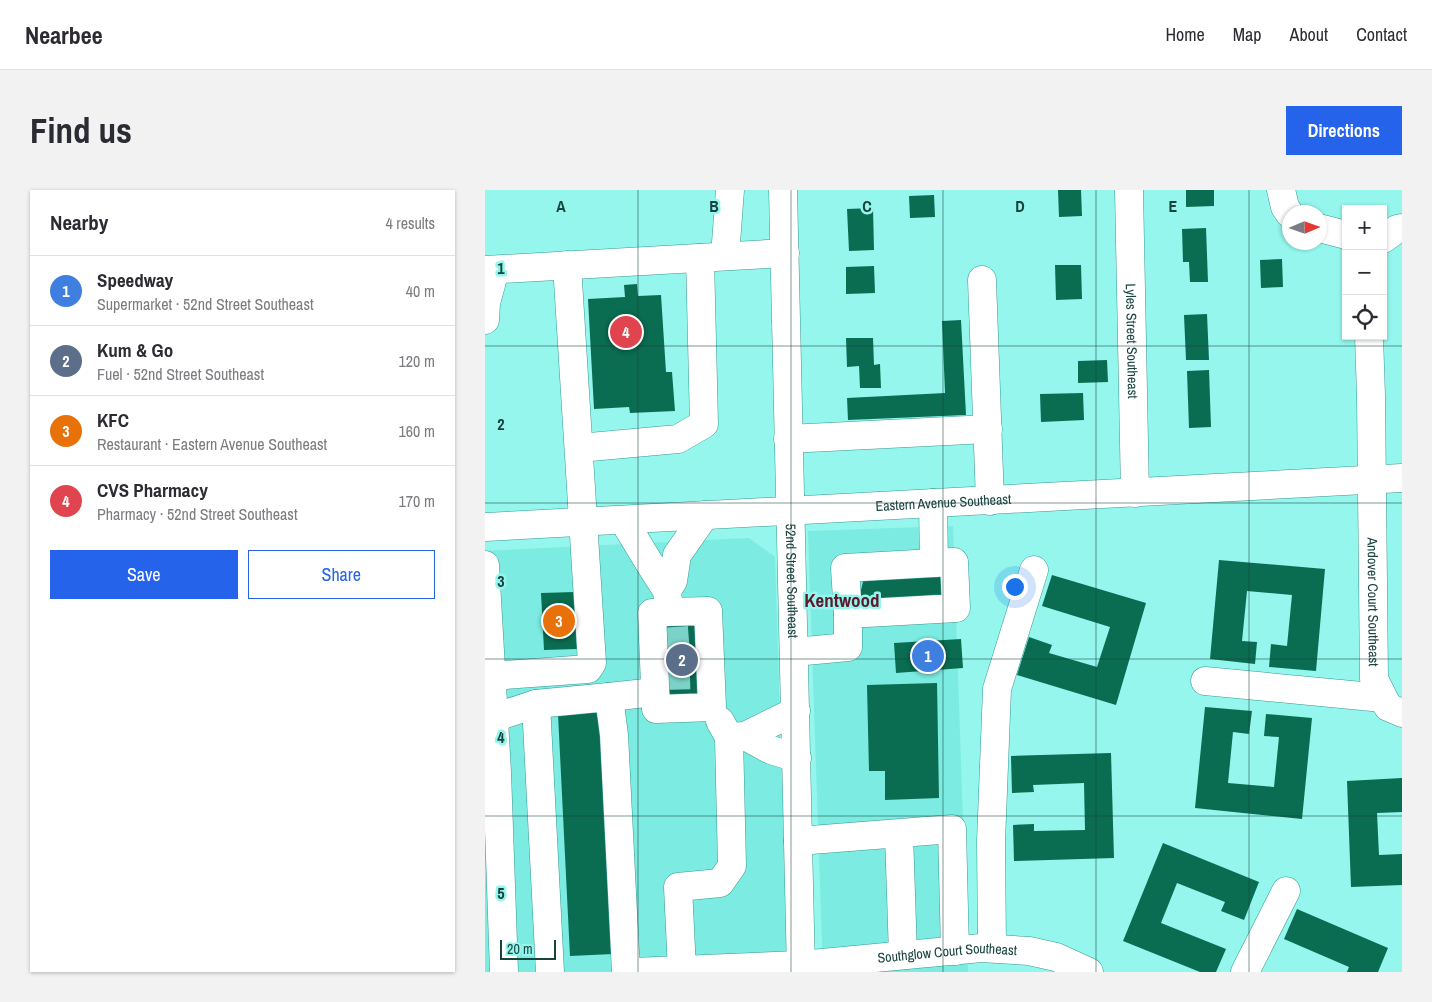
<!DOCTYPE html>
<meta charset="utf-8">
<style>
:root{--surface:#fff;--page:#f2f2f3;--text:#2b2b33;--muted:#7c7c81;--line:#e1e1e2;--accent:#2563eb}
body{margin:0;font-family:"Archivo Narrow",sans-serif;background:var(--page);color:var(--text)}
.controls{position:absolute;right:15px;top:15px;display:grid;overflow:hidden;border-radius:0px;box-shadow:0 1px 4px #0004}
.controls button{width:45px;height:45px;display:grid;place-items:center;padding:0;border:0;border-bottom:1px solid var(--line);background:var(--surface);color:var(--text);font:25px sans-serif}
.compass{position:absolute;left:797px;top:15px;width:45px;height:45px;border-radius:50%;background:var(--surface);box-shadow:0 1px 4px #0004;rotate:88deg}
.scale{position:absolute;left:15px;bottom:12px;width:56px;box-sizing:border-box;padding-left:5px;border:2px solid #19433f;border-top:0;font-size:14px;line-height:18px;white-space:nowrap;color:#19433f;-webkit-text-stroke:4px #94f6ec;paint-order:stroke}
.you{position:absolute;left:529px;top:396px;width:18px;height:18px;margin:-12px;border:4px solid #fff;border-radius:50%;background:#1a73e8;box-shadow:0 0 0 8px #1a73e833}
.badge{display:grid;place-items:center;width:32px;height:32px;border-radius:50%;background:var(--accent);color:#fff;font-size:16px;font-weight:700}
.pin{position:absolute;translate:-50% -50%;border:2px solid #fff;box-shadow:0 1px 5px #0006}
.list{margin:0;padding:0;list-style:none}
h2{display:flex;justify-content:space-between;align-items:center;height:65px;margin:0;padding:0 20px;font-size:21px}
h2 small{font-size:16px;font-weight:400;color:var(--muted)}
.list li{display:grid;grid-template-columns:32px 1fr auto;gap:15px;align-items:center;box-sizing:border-box;height:70px;padding:0 20px;border-top:1px solid var(--line)}
.list b{display:block;font-size:19px;white-space:nowrap}
.list p{margin:0;font-size:16px;white-space:nowrap;color:var(--muted)}
.list em{font-size:16px;font-style:normal;color:var(--muted)}
.actions{display:flex;gap:10px;padding:15px 20px}
.actions a{flex:1;padding:11px 0;border:1px solid var(--accent);border-radius:0px;text-align:center;font-size:18px;color:var(--accent)}
.actions .main{background:var(--accent);color:#fff}
.icon{flex:none;width:28px;height:28px;fill:none;stroke:currentColor;stroke-width:2;stroke-linecap:round;stroke-linejoin:round}
.map{position:relative;flex:none;width:917px;height:782px;overflow:hidden;border-radius:0px}
header{display:flex;align-items:center;gap:30px;box-sizing:border-box;height:70px;padding:0 25px;background:var(--surface);border-bottom:1px solid var(--line)}
header strong{font-size:24px}
nav{display:flex;gap:28px;margin-inline-start:auto;font-size:18px}
.intro{display:flex;align-items:center;justify-content:space-between;box-sizing:border-box;height:120px;padding:0 30px}
h1{margin:0;font-size:35px}
.button{padding:12px 22px;border-radius:0px;background:var(--accent);color:#fff;font-size:18px;font-weight:700}
main{display:flex;gap:30px;padding:0 30px}
aside{flex:1;background:var(--surface);border-radius:0px;box-shadow:0 1px 4px #0004}
.map>svg:first-child{display:block}
.built{fill:#7cebe1}
.building{fill:#0a6c51}
.lines{fill:none;stroke-linecap:round;stroke-linejoin:round}
.minor-tunnel{stroke:#7bd2c9;stroke-width:28;stroke-dasharray:28 14;stroke-linecap:butt}
.minor-casing{stroke:#359b93;stroke-width:29}
.major-casing{stroke:#359b93;stroke-width:29}
.minor{stroke:#fff;stroke-width:28}
.major{stroke:#fff;stroke-width:28}
.grid{fill:none;stroke:#19433f;stroke-width:1;stroke-opacity:0.55}
.labels{text-anchor:middle;dominant-baseline:central;stroke-width:5;stroke-linejoin:round;paint-order:stroke}
.street-label{font-size:14px;fill:#19433f;stroke:#94f6ec}
.district-label{font-size:19px;font-weight:bold;fill:#5d182b;stroke:#94f6ec}
.grid-label{font-size:16px;text-anchor:middle;font-weight:bold;fill:#19433f;stroke:#94f6ec;stroke-width:5;stroke-linejoin:round;paint-order:stroke}
</style>
<header>
<strong>Nearbee</strong>
<nav><a>Home</a><a>Map</a><a>About</a><a>Contact</a></nav>
</header>
<div class="intro"><h1>Find us</h1><a class="button">Directions</a></div>
<main>
<aside>
<h2>Nearby<small>4 results</small></h2>
<ul class="list">
<li><span class="badge" style="background:#3f7fe0">1</span><div><b>Speedway</b><p>Supermarket · 52nd Street Southeast</p></div><em>40 m</em></li>
<li><span class="badge" style="background:#5c6f8a">2</span><div><b>Kum &amp; Go</b><p>Fuel · 52nd Street Southeast</p></div><em>120 m</em></li>
<li><span class="badge" style="background:#e8710a">3</span><div><b>KFC</b><p>Restaurant · Eastern Avenue Southeast</p></div><em>160 m</em></li>
<li><span class="badge" style="background:#e0444e">4</span><div><b>CVS Pharmacy</b><p>Pharmacy · 52nd Street Southeast</p></div><em>170 m</em></li>
</ul>
<div class="actions"><a class="main">Save</a><a>Share</a></div>
</aside>
<div class="map">
<svg width="917" height="782" viewBox="0 0 917 782">
<rect width="100%" height="100%" fill="#94f6ec"/>
<path class="built" d="M468,336L483,782H338L323,341Z
M264,348L290,367L303,782H0V361Z"/>
<path class="building" d="M573,0H596L597,26L574,27Z
M701,0H729V16L701,17Z
M449,5L450,27L425,28L424,6Z
M388,18L389,60L364,61L362,19Z
M721,38L723,92H705L704,72H698L697,39Z
M797,69L798,97L776,98L775,70Z
M570,75H596L597,109L571,110Z
M389,76L390,103L361,104V77Z
M152,94L153,106L176,105L181,182H187L190,221L145,223L144,217L109,219L103,109L140,107L139,95Z
M722,124L724,170H701L699,125Z
M476,130L481,225L363,230L362,208L460,203L457,131Z
M361,148H388L389,175L395,174L396,198H375L374,176L362,177Z
M622,170L623,192L593,193V171Z
M724,180L726,237L704,238L702,181Z
M598,203L599,230L556,232L555,204Z
M734,370L840,379L831,481L784,477L786,454L802,456L807,405L762,401L757,451L772,452L770,474L725,469Z
M466,384L462,408L373,412L379,388Z
M567,385L661,413L631,515L532,485L544,447L567,455L564,463L612,477L625,437L557,416Z
M90,402L92,459L59,460L56,403Z
M215,428L219,509L179,511L174,431Z
M476,449L478,478L411,483L409,453Z
M452,493L454,608L400,610V581H384L382,495Z
M720,517L767,521L764,544L748,542L743,593L789,597L794,547L779,546L781,524L827,528L817,629L710,618Z
M116,522L128,764L85,766L73,524Z
M626,563L629,668L529,671L528,635L549,634V641L600,640L599,593L548,595L549,602L527,603L526,566Z
M917,588V622L892,623L894,665L917,664V695L866,697L862,591Z
M678,653L774,692L759,730L736,721L740,712L692,693L676,733L741,759L731,782H715L638,751Z
M812,719L903,758L893,782H862L864,777L799,749Z"/>
<g class="lines">
<path class="minor-tunnel" d="M176,452L216,449
M177,486L217,485"/>
<defs>
<g id="minor">
<path id="s1" d="M644,0L650,303"/>
<path d="M796,0L800,17L804,23"/>
<path d="M834,38L861,45"/>
<path d="M898,49L912,39L917,38"/>
<path d="M240,66L245,0"/>
<path d="M0,80L300,63"/>
<path d="M497,90L505,311"/>
<path d="M0,130L1,113L10,80"/>
<path id="s2" d="M884,146L886,206L889,489L903,517L917,523"/>
<path d="M303,249L503,239"/>
<path d="M94,258L193,249L219,234L215,68"/>
<path d="M138,330C153,353 166,378 182,400L188,391L192,365L220,325"/>
<path id="s3" d="M0,337L917,288"/>
<path d="M0,375L12,582L19,782"/>
<path d="M182,400L184,422L223,421L227,517L171,519L167,423L184,422"/>
<path d="M363,424L360,378L449,373"/>
<path d="M309,462L363,457V424L471,418L469,372L449,373L448,313"/>
<path d="M6,486L103,479L107,473L82,75"/>
<path d="M720,491L898,508"/>
<path d="M124,507L170,502"/>
<path d="M51,514L124,507L129,545L141,782"/>
<path d="M0,529L8,528L51,514L65,782"/>
<path d="M235,531L244,547L260,546L311,521"/>
<path d="M260,546L286,560L312,568"/>
<path d="M414,644L418,765"/>
<path d="M313,651L467,639L470,761"/>
<path d="M507,758L506,652L512,499L549,380"/>
<path d="M197,780L193,697L235,693L247,676L244,547"/>
<path id="s4" d="M148,782L316,775L496,758L544,761L571,767L604,782"/>
<path d="M760,782L801,701"/>
</g>
<g id="major">
<path id="s5" d="M298,0L316,782"/>
</g>
</defs>
<use href="#minor" class="minor-casing"/>
<use href="#major" class="major-casing"/>
<use href="#minor" class="minor"/>
<use href="#major" class="major"/>
</g>
<path class="grid" d="M153,0V782M306,0V782M458,0V782M611,0V782M764,0V782M0,156H917M0,313H917M0,469H917M0,626H917"/>
<g class="labels">
<g class="street-label">
<text stroke="none"><textPath href="#s1" startOffset="151">Lyles Street Southeast</textPath></text>
<text stroke="none"><textPath href="#s3" startOffset="459">Eastern Avenue Southeast</textPath></text>
<text stroke="none"><textPath href="#s5" startOffset="391">52nd Street Southeast</textPath></text>
<text stroke="none"><textPath href="#s2" startOffset="266">Andover Court Southeast</textPath></text>
<text stroke="none"><textPath href="#s4" startOffset="315">Southglow Court Southeast</textPath></text>
</g>
<g class="district-label">
<text x="357" y="410">Kentwood</text>
</g>
</g>
<g class="grid-label">
<text x="76" y="22">A</text>
<text x="229" y="22">B</text>
<text x="382" y="22">C</text>
<text x="535" y="22">D</text>
<text x="688" y="22">E</text>
<text x="16" y="84">1</text>
<text x="16" y="240">2</text>
<text x="16" y="397">3</text>
<text x="16" y="553">4</text>
<text x="16" y="709">5</text>
</g>
</svg>
<div class="controls">
<button>+</button>
<button>−</button>
<button><svg class="icon" aria-label="locate" viewBox="0 0 24 24"><circle cx="12" cy="12" r="6"/><path d="M12 2v4M12 18v4M2 12h4M18 12h4"/></svg></button>
</div>
<svg class="compass" viewBox="-18 -18 36 36"><path d="M0-13l5 13h-10z" fill="#e53935"/><path d="M0 13l5-13h-10z" fill="#7c7c81"/></svg>
<div class="scale">20 m</div>
<div class="you"></div>
<div class="pin badge" style="left:443px;top:466px;background:#3f7fe0">1</div>
<div class="pin badge" style="left:197px;top:470px;background:#5c6f8a">2</div>
<div class="pin badge" style="left:74px;top:431px;background:#e8710a">3</div>
<div class="pin badge" style="left:141px;top:142px;background:#e0444e">4</div>
</div>
</main>
